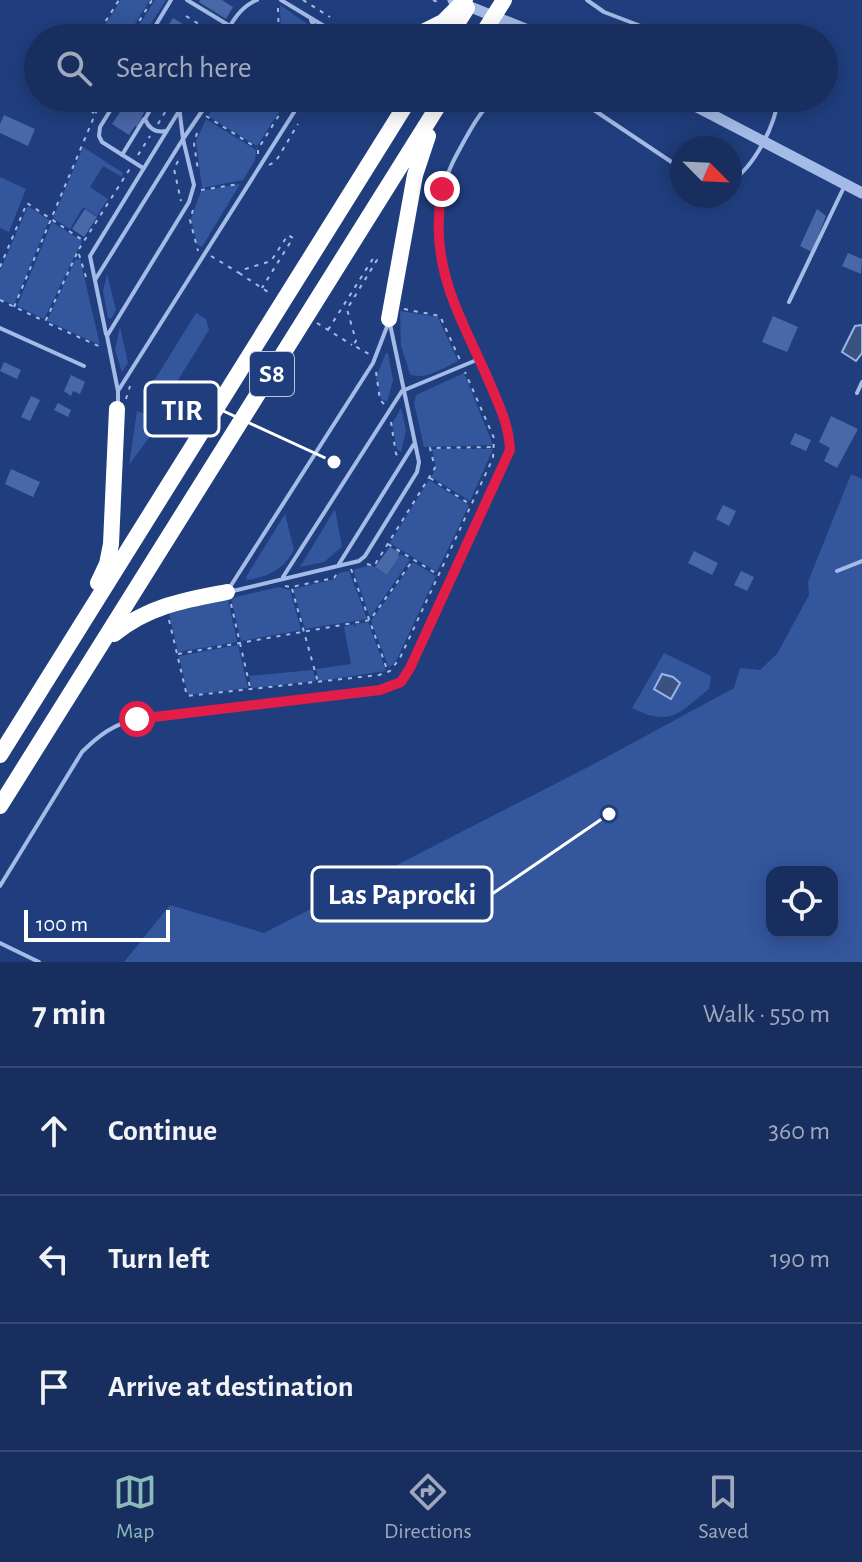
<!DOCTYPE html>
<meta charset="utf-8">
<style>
:root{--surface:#182e5e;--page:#213664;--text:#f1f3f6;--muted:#9fa8bc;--line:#364a73;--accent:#8bbbb9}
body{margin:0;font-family:"Alegreya Sans",sans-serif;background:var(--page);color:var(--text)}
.controls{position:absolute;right:24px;bottom:24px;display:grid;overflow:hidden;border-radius:16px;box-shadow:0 4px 20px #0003}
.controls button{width:72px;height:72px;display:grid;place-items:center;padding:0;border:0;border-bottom:2px solid var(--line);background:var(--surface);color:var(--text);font:40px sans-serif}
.compass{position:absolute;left:670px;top:136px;width:72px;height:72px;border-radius:50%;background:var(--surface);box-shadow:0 4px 20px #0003;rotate:114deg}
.scale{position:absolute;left:24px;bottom:20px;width:146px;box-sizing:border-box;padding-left:8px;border:4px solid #fff;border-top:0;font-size:22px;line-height:28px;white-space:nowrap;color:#fff;-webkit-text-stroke:6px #203e7e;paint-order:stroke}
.stop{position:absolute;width:24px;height:24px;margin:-18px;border:6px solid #e11d48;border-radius:50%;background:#fff}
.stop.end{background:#e11d48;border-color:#fff;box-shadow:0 2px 8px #0008}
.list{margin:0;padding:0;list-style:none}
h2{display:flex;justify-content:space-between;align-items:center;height:104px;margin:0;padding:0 32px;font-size:34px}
h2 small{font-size:26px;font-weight:400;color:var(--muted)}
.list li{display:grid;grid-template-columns:52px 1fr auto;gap:24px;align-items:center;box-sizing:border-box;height:128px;padding:0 32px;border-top:2px solid var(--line)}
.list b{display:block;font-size:30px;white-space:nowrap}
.list em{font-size:26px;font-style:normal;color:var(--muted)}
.icon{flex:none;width:44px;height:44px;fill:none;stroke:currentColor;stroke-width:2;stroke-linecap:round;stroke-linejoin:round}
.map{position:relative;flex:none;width:862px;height:962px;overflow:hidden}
.search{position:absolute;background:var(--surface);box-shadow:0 4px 20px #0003;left:24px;right:24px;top:24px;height:88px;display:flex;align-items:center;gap:20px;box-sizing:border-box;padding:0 28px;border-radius:44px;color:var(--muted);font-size:30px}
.sheet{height:488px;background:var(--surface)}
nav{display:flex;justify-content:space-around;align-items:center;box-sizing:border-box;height:112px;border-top:2px solid var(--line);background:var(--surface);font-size:22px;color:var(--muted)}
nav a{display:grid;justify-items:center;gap:4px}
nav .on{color:var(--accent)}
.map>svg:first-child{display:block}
.green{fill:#33569c;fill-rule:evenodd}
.water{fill:#3b5180;stroke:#98b4e8;stroke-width:2}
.building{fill:#4968a7}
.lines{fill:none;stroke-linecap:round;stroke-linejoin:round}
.path{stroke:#a4bbe7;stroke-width:2;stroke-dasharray:4 6;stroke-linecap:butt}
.service{stroke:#a4bbe7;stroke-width:4}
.tertiary{stroke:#a4bbe7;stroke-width:11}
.motorway{stroke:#fff;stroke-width:16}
.route{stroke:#e11d48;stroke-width:10}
.labels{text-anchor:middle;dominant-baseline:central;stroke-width:7;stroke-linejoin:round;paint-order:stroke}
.shield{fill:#203e7e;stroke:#bcc5d8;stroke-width:2}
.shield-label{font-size:26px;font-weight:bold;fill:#fff}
.leader{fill:none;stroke:#fff;stroke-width:3}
.callout-dot{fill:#fff;stroke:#203e7e;stroke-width:3}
.callout{fill:#203e7e;stroke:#fff;stroke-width:3}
.callout-label{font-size:30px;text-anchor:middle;font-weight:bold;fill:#fff}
</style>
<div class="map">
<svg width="862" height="962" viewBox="0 0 862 962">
<rect width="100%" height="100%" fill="#203e7e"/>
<path class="green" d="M121,0H150L126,38L98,36Z
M155,0H166L142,38H131Z
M280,5L306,23L315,38H281Z
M221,98H279V112L257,146L208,116Z
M206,119L256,150L255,160L243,180L202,188L196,141Z
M83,147L123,173L122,177L103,166L90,187L108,199L97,216L83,207L70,229L53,218Z
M0,177L26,189L9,232L0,228Z
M240,184L202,247L197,244L191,219L201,191Z
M28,206L49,220L14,305L0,299V271Z
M52,222L82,241L44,319L17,306Z
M80,259L100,345L47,321L75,260Z
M107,274L116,310L111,319L108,318L103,291Z
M400,311L438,317L458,361C443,368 425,381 410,374L401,346Z
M196,313L206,319L209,330L160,409L144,397Z
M120,327L128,363L122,372L115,350Z
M386,353H388L393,380L387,402L381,399L376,377Z
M464,373L493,445L424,447L414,403L416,395Z
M401,408L406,430L401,452L397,449L392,424Z
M137,411L162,420L129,465Z
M432,449H493L470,501L431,477L436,469Z
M851,474L862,479V962H124L170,905L264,933L592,765L734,688L740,668L760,670L777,654L809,595L808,582ZM772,872H832V932H772Z
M429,480L469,505L437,572L390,543Z
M335,509L342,547L324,562L300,567Z
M285,514L294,550C283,570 268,577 247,580L246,577Z
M401,554L410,560L370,617L353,570L371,565L387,575Z
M413,562L436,576L396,661L389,668L371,621Z
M349,571L367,619L305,629L293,589L335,579L339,573Z
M279,587L290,590L301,630L241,641L231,598Z
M228,599L237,642L178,652L169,613Z
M368,622L386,671L319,681L316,669L351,664L344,627L354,624L356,628V624Z
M238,645L248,688L188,695L179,656Z
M664,653L711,676L709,689C678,714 671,727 632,708Z
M313,670L316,681L252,688L249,676Z"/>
<path class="water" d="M862,325V353L856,361L842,352L855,326Z
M662,674L673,677L680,683L671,699L654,689Z"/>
<path class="building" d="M200,0H222L233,7L226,19L199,2Z
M173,18L202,36L200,38H160Z
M132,98L147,106L137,127L135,126L129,135L112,124L128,100L130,101Z
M4,115L35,129L28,146L0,133V124Z
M85,209L97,217L84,237L72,229Z
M817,209L826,216L812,252L800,246Z
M848,253L862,259L861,274L842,266Z
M773,316L798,327L787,352L762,342Z
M4,362L21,370L17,379L0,371Z
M71,375L85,382L80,394L73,391L71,396L64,391Z
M31,396L40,400L30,421L21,417Z
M58,403L71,410L68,417L54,410Z
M831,416L858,429L837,468L824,461L830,448L819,442Z
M795,433L811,440L806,451L790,444Z
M11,469L40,482L33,497L5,484Z
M723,505L736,511L729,526L716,519Z
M390,547L399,552V557L387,575L375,567Z
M694,551L718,563L712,575L688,563Z
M741,571L754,577L747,591L734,585Z"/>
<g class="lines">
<path class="path" d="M303,0L330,17
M433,0L442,4
M278,8L279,38
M186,16L213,33L210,38
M95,38L119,0
M129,38L152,0
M71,98L69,103L94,113
M206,116L257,148
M158,124L171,102
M197,133L194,144L198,170
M258,154V149L281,112V98
M138,155L150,136
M178,161L174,169L181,201
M269,165L276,161L298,124
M201,190L239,184
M193,210L190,220L198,251
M79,249L131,167
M211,256L239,273L242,270L271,261L288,235L293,238L262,288
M0,267L27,203L84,241
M239,273L271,294
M86,277L78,251L45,322L103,348
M0,300L44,321
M14,307L102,98
M404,309L440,316L460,360
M317,323L352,345
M328,330L374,257L377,260L347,309L356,341L353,345L369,354
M376,372L380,400L386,406
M126,399L130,386
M391,422L396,454L400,457
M430,478L471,505
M388,544L437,574
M367,564L374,566L435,468L430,448L495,447
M351,569L388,672
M285,586L291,587L334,578L338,572
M292,589L318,682
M231,604L250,687
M169,620L187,696L379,675L390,671L400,658L493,458L494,438L465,372
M178,654L370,620L413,560"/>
<path class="service" d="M187,0L230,26
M281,0L344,38
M587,0L604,12L672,38
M311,20L320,38
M148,38L171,0
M223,38C232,22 240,7 257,0
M118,98L100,127L99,136L102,142L143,168
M146,98L154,103L145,119C149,129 156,133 166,131
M576,98L682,169
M122,155L144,119
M730,181C751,173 779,120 777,98
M95,280L183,139L178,98
M789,302L845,185
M0,328L84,366
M106,334L90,256L187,98
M118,391L303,98
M857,393L862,382
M118,405V391L107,336L189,202L194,185L183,139L211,98
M339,564L414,444
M837,571L862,561
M283,577L402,391L479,359
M230,587L373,363L388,324
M233,591L359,561L365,556L417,472L419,462L390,324
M0,886L82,752C99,735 114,724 137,719L380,690L401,682L410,668L510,450C509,424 498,404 488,380C455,305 413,235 457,154C468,134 478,114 494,98
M0,943L39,962"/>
<path class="tertiary" d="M453,0L548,38
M680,98L862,193"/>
<path class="motorway" d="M411,38L443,22L465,0
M448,38L467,8
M480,38L504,0
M389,319L415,175L428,136
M98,583L107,564L111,544L117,409
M114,634C148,606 185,600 227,592
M0,755L410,98
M0,806L443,98"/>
</g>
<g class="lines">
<path class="route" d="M137,719L380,690L401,682L410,668L510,450C509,424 498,403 488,379C459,313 428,265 442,189"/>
</g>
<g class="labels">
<rect class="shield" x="250" y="352" width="44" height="44" rx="6"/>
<g class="shield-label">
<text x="272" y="374">S8</text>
</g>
</g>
<path class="leader" d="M334 462L219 409M609 814L492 894"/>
<g class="callout-dot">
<circle cx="334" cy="462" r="8"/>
<circle cx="609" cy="814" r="8"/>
</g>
<g class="callout">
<rect x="145" y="382" width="74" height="54" rx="8"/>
<rect x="312" y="867" width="180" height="54" rx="8"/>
</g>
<g class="callout-label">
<text x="182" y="420">TIR</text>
<text x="402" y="904">Las Paprocki</text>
</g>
</svg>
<div class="controls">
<button><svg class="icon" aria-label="locate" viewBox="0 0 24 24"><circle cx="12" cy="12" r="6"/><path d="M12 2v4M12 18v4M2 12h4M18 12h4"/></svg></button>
</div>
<svg class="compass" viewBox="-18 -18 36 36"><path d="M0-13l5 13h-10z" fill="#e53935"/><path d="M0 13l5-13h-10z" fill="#9fa8bc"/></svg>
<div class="scale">100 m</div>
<div class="stop" style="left:137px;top:719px"></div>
<div class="stop end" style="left:442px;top:189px"></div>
<div class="search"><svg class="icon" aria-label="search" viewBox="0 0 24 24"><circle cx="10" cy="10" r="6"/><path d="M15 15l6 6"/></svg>Search here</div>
</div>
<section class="sheet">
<h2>7 min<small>Walk · 550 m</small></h2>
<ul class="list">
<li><svg class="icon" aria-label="ahead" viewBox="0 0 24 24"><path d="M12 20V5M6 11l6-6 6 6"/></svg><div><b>Continue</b></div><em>360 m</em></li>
<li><svg class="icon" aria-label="left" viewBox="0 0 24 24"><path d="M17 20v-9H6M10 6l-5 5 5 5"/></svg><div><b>Turn left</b></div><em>190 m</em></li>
<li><svg class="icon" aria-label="arrive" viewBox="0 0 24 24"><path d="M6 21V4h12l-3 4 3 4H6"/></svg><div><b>Arrive at destination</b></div></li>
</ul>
</section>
<nav>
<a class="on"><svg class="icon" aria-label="map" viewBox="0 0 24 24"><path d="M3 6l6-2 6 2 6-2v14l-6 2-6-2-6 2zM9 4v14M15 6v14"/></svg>Map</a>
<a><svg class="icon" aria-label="directions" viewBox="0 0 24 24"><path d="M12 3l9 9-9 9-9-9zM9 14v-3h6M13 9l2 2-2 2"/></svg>Directions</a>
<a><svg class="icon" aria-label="saved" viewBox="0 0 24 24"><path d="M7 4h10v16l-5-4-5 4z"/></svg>Saved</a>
</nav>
